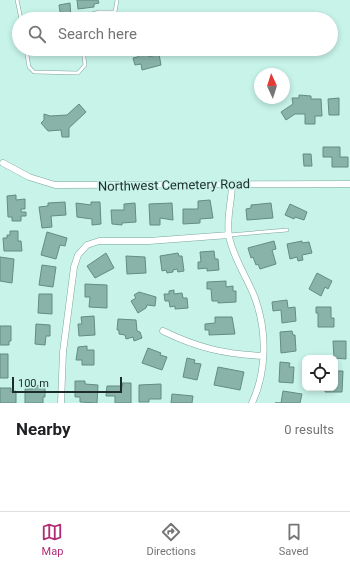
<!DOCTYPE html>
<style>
:root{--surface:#fff;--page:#f2f2f2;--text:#202124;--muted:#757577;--line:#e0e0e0;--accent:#b12c72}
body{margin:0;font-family:Roboto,sans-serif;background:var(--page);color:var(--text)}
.controls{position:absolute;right:12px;bottom:12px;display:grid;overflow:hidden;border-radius:8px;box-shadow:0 2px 6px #0003}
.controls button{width:36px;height:36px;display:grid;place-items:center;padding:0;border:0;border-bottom:1px solid var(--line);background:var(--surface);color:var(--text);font:20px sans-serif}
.compass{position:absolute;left:254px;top:68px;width:36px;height:36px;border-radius:50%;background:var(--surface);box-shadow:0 2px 6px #0003;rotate:356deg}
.scale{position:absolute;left:12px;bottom:10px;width:110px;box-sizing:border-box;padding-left:4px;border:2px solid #1c2d29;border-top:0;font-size:11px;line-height:14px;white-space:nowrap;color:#1c2d29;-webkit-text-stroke:3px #c7f3e9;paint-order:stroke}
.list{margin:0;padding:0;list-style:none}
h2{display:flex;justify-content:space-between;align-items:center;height:52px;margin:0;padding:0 16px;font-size:17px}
h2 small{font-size:13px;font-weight:400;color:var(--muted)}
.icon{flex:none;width:22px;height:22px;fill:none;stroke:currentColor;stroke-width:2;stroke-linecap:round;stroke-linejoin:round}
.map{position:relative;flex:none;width:350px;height:403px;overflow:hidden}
.search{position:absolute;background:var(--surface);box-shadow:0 2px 6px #0003;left:12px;right:12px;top:12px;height:44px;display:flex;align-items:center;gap:10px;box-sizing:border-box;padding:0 14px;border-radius:22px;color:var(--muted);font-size:15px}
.sheet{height:108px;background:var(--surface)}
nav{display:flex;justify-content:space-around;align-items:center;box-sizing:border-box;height:56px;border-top:1px solid var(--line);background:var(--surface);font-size:11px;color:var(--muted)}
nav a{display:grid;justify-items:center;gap:2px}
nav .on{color:var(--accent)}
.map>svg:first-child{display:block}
.building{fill:#89b3a9;stroke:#638c82}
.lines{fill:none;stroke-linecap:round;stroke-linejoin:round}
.service-casing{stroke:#7ca69c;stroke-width:4}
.minor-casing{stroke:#7ca69c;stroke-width:7}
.service{stroke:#fff;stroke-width:3}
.minor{stroke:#fff;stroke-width:6}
.labels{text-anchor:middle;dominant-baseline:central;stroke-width:3;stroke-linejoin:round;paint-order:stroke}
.street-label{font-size:13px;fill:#1c2d29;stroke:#c7f3e9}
</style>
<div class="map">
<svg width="350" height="403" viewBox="0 0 350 403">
<rect width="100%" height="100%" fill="#c7f3e9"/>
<path class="building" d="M77,0H98L99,3L94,4V7L78,9Z
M70,3L71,19H61L59,5Z
M144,49L146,54H148L149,57L159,54L161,65L142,70L141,64L135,65L133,58L138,57L137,51Z
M299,95L311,96V99H321L322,116H315V124H305V114H295L286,120L281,112L293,104L292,98H299Z
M339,98V115H329L328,99Z
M79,104L86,112L69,128V137H62L61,130L48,131L41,123L44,120V114L50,116L67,115Z
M323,147H340V157H348V167H332V157H323Z
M303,154H311L312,166H304Z
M16,195V200L25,199V209H21V212H26V216H21V221H12V217H8L7,196Z
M210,200L213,218L200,219V223L183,224V209H198V201Z
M65,202L66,215L51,216L52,227L42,228L39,207L48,206V203Z
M91,202H100L101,224L92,225V219L77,217L76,203L91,205Z
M135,203L136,222L122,223V225L112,224L111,210H124V204Z
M172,203L173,220L160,218V225H150L149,204Z
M271,203L273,218L247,220L246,209L251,208V205Z
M290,204L307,212L304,220L295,217L294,219L285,215Z
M10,231H18V241H21L22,251H4L3,238H7V235H10Z
M47,232L67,238L65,246L60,245L56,259L41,255Z
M274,241L276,249L272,250L276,264L260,269L258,264L256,265L253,257L251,258L248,248Z
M302,241V243L309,242L312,253L302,255L303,260L298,261L297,257L290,259L287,244Z
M214,251L215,259H218L219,270L207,271V268L198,269V262H201L200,252Z
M106,253L114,268L95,278L87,266Z
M178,253L179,256H182L184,271L178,272L177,269L173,270V272L167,273L166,270L162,271L160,256Z
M126,256L145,257L146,273L127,274Z
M0,257L14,259L12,283L0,281Z
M42,265L56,267L53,287L39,285Z
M317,273L332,281L328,289L325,287L321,296L309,289Z
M226,281V287L233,286V291H236V302L218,303V301H212L211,289H207V282Z
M85,284L107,285V308L89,307L90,297H85Z
M174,290V294L182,293L183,298H187L188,308L175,309V306L170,307L169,301H165L164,294H169V291Z
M139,292L156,297L155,306L147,305L146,308L138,313L131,301L136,298L134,295Z
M39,294H52V314L38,313Z
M287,300L288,308L295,307L296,321L282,323L281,310L273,311L272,302Z
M316,307H331V318H334V327H318V313H316Z
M94,316L95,335L79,336L78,324H82L81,317Z
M215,317H232L235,334L209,335V330H205V324L215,323Z
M118,319L136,320L137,331L140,332L142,338L134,341L133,337L126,339L125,335L119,334V330H117Z
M36,324L50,325V336H46L45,345L35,344Z
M0,326H11V341H9V345H0Z
M292,331L293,335H295L296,351L281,353L280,332Z
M333,341H346V359L334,358Z
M87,346V350H94V365H82V360H76L78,347Z
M148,348L161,353L160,355L167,357L162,370L142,363Z
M0,354H8V378H0Z
M187,358L195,360L194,363L201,364L197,380L183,377Z
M280,362L290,363L289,367H294L293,383L279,382Z
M218,367L244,372L240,390L214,385Z
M335,371H343L342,392H325V388H335Z
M75,381H85V384L98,385L97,403L80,402V397H75Z
M122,383H131V403H115V396H106L107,386H123Z
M161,384V399H149V402H139V385Z
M45,385V397H43V403H25V389H33V386Z
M0,388H11V392L16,391V403H0Z
M283,391L302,394L300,403H275H281Z
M172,394L193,396L192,403H171Z"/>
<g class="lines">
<defs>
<path id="service" d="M17,0L21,19
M117,0L115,12L117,19
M80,19L81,17L99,12H115
M26,49L29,67L34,72L78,73L85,65L83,49
M229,235L287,230"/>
<path id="minor" d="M3,163L29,177L55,185L350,184
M232,184C232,201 226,218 229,236C233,258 247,277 255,298C267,331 267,371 252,403
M163,331C198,348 224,354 263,356
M61,403L63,352L74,267L78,255L87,245L99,241H149L229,235"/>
</defs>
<use href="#service" class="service-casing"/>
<use href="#minor" class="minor-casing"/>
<use href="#service" class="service"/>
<use href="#minor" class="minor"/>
</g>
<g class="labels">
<g class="street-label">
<text transform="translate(174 185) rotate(-1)">Northwest Cemetery Road</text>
</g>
</g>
</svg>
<div class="controls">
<button><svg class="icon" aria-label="locate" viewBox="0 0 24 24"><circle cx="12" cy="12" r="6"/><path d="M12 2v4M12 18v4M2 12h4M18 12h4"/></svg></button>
</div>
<svg class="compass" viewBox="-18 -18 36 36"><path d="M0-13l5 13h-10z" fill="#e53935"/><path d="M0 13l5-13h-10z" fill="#757577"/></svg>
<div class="scale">100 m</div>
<div class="search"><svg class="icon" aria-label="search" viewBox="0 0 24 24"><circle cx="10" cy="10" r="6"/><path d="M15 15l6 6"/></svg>Search here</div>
</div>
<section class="sheet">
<h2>Nearby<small>0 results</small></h2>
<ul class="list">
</ul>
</section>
<nav>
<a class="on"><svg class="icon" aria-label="map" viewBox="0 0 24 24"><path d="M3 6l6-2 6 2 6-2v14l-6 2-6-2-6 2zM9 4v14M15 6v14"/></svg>Map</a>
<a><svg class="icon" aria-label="directions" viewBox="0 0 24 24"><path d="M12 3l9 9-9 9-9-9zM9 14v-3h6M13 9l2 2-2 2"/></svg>Directions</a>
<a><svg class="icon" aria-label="saved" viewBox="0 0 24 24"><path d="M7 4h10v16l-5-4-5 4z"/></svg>Saved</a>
</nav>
